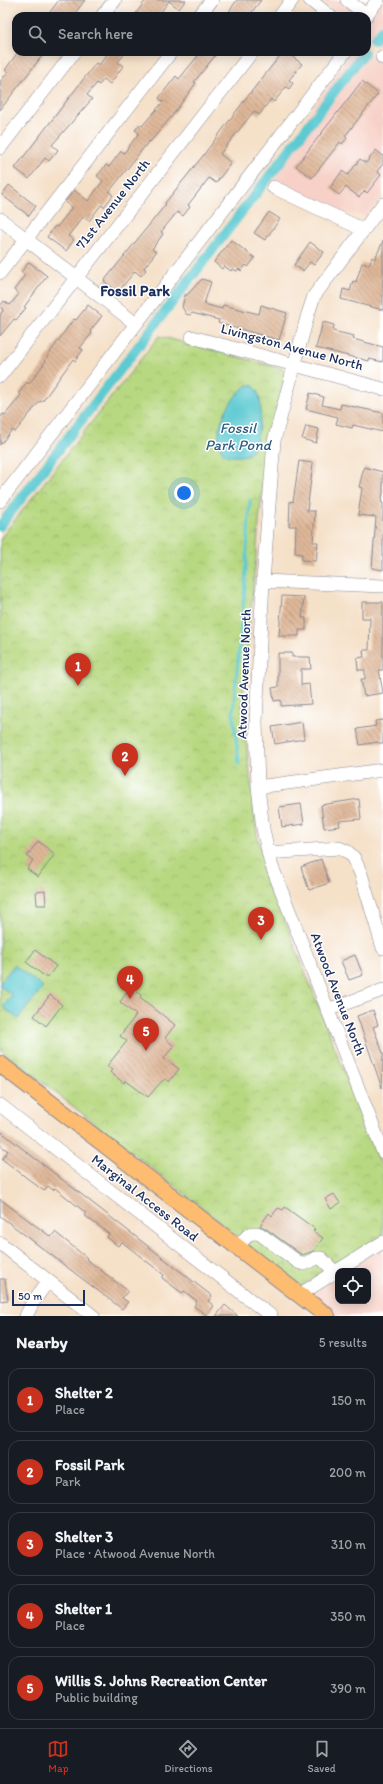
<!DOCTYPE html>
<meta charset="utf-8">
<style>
:root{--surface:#171b24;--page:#242831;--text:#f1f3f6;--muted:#9ea1a6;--line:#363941;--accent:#c8321e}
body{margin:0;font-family:Itim,sans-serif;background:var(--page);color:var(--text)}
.controls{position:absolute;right:12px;bottom:12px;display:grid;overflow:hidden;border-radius:8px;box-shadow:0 2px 10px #0003}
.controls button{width:36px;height:36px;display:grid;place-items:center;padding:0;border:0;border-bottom:1px solid var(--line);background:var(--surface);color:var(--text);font:20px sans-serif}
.scale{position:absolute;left:12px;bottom:10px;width:73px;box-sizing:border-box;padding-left:4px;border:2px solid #1b2f5e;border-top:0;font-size:11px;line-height:14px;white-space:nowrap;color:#1b2f5e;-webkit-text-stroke:3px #fff;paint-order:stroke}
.you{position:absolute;left:184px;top:493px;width:14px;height:14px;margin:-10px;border:3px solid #fff;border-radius:50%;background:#1a73e8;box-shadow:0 0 0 6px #1a73e833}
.badge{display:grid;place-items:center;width:26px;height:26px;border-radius:50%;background:var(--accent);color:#fff;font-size:13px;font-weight:700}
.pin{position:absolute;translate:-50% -33px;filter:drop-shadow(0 1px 2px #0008)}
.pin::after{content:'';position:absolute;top:21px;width:14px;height:12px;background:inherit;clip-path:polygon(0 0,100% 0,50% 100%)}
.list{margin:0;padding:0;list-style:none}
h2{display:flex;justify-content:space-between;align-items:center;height:52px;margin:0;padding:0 16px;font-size:17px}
h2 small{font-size:13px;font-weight:400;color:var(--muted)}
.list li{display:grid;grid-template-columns:26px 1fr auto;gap:12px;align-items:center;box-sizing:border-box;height:64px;margin:0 8px 8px;padding:0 8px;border:1px solid var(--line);border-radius:12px}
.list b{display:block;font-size:15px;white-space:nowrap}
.list p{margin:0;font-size:13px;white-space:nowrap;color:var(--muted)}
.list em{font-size:13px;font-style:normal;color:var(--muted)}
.icon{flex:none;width:22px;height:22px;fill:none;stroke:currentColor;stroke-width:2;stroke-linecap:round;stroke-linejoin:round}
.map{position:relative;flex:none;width:383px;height:1316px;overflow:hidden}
.search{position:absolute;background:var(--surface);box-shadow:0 2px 10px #0003;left:12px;right:12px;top:12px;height:44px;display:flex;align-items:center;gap:10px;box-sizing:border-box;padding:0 14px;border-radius:12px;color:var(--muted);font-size:15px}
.sheet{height:412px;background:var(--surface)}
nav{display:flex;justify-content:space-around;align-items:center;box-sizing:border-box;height:56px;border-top:1px solid var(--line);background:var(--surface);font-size:11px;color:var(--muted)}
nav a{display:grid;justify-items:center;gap:2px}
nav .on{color:var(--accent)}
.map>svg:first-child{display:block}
.built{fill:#f7d1c7}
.park{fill:url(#park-crowns);stroke:#69846f}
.water{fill:#5dcad2;stroke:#3c7c98}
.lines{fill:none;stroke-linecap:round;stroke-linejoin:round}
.stream{stroke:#5dcad2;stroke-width:3}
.canal{stroke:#5dcad2;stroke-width:10}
.building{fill:url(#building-back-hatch)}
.minor-casing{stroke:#888893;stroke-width:14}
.major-casing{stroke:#888893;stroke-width:18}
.minor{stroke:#fff;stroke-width:13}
.major{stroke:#fdbc70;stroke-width:16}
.labels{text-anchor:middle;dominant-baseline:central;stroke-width:3;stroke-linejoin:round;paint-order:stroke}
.street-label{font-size:14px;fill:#1b2f5e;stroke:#fff}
.neighbourhood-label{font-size:15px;font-weight:bold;fill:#1b2f5e;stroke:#fff}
.water-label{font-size:15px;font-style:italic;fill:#2f5e81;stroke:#fff}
</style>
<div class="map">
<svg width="383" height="1316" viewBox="0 0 383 1316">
<defs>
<pattern id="park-crowns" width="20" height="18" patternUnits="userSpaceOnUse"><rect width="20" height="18" fill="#b7d880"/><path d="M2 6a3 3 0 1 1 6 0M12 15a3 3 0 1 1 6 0" fill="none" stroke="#9dba71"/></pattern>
<pattern id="building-back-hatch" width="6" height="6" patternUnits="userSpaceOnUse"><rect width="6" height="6" fill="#dfb798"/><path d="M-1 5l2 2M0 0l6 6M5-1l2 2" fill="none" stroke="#b4957f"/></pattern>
</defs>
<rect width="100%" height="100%" fill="#fff"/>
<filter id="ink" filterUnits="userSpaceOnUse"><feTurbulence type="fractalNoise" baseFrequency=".025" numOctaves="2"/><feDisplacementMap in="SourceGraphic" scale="8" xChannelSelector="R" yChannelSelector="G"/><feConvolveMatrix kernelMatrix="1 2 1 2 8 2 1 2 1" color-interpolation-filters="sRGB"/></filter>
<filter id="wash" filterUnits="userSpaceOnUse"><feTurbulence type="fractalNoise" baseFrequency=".012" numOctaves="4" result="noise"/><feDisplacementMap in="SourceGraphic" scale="16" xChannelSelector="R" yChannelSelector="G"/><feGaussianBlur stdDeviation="0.9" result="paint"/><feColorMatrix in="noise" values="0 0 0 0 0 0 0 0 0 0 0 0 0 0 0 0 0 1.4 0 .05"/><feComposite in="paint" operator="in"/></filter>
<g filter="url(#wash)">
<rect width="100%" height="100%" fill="#f5e0c8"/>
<path class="built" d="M323,0H383V52L367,39V16H343Z
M352,52H367L383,65V195L367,216L336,212L270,180L319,98Z
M383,1248V1316H335L308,1296L338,1277V1301H368V1271H347Z"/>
<path class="park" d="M159,336L287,370L272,428L264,470L242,708L257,834L267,875L383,1170V1236L299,1288L218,1220L0,1049V539Z"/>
<path class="water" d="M248,385L254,386C263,398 261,413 259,427C256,445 255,458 233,456C229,456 225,455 222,451C210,432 231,395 248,385Z
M14,965L43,987L18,1019L3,1007L12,995L0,986V983Z"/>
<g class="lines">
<path class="stream" d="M239,764L233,712L245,586L250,500"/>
<path class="canal" d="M374,40L383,29
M0,526L364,53"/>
</g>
<g id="blocks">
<path class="building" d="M59,0H85L73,16H47Z
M146,0H186L179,9L169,1L158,16H134Z
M237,0H261L249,16H226Z
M18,52H45L0,110V82L8,72L5,70Z
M109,52H126L118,62L123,66L110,84L104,79L99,85L97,83L87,95L92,99L52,145L58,150L49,161L45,158L29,179L15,168L82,81L96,63L99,65Z
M201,52H218L194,82L196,83L172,116L150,142L149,141L109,192L113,195L104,207L101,205L89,221L83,217L68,236L74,240L66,251L47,237L55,226L57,227L72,208L65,202L74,190L88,201L103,181L97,176L106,165L109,167L121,151L124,153L139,133L135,130L140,124L142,126L163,102L159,98L176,76L179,79Z
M283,52H286L302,64L289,80L293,83L289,89L286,87L274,102L271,99L259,115L254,111L220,154L231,163L216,183L209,178L188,205L190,207L183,216L177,212L161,232L163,234L152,249L156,252L144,268L146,270L141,276L135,271L118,292L104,281L166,204L165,203L202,157L247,97Z
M362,81L378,94L345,136L347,138L342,144L340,142L312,178L296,166Z
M376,150L383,156V164L377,171L381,175L367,193L365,191L359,197L346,187L339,195L330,188L342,171L348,175L360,159L366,163Z
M9,185L36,206L29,216L2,195Z
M269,212L280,219L265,240L254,233Z
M231,240L255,258L248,267L246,265L241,271L239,269L237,271L232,269L231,271L224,266L222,269L214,262Z
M383,241V310L341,299L343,289L350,291L353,281L356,282L362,263L369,265L372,257L375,259Z
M310,242L324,252L314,265L310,262L303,271L294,265Z
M29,262L47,276L24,307L26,308L16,320L14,319L0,336V315L3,310L0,306L4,301L10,305L19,294L14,290L25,275L21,272Z
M202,279L211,282L204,304L222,309L223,305L259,314L261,305L287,313L279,340L218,323L219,320L192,313L190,315L186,314L182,307L185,295H187Z
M88,305L102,316L90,331L92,333L80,348L83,350L75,361L73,359L42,402L40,401L15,432L12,430L0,445V418L3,414L5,415L21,395L19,393L27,382L29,384L46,361L45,360L67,328L74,319L76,320Z
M323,322L334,325L333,331L354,336L353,339L383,347V362L369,359V361L316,348Z
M310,393L324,397L322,405L340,409L341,404L383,413V432L353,425L352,428L336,424L338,417L306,409Z
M306,426L319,429L316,443L302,439Z
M299,461L313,463L307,511H315L313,542H318L316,561L302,560V554L295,553L296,526H289L290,501L293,502Z
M364,467L383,472V493L381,502L383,503V570L372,568L376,517L358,515L362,488L359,487Z
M282,596L304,597L302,618H306V630H299V636H279Z
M362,602H383V670H379L383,693L364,696L361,679H365V670H358L357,658L364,657L363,650H369L370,618H362Z
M278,653H292V657H310L311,669H301V685L309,684L311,704L281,706V700L274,701L272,688L278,687Z
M383,720V743H379L378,742L360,745L357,729L376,726L375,721Z
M302,722L304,739L275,744L272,727Z
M359,799L361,819L339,821L340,826L324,828L321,805Z
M301,804L304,824L282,827L279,807Z
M38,841L55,854L38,877L27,869L33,860L27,856Z
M321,859L329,883L309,890L301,867Z
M45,891L46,905H37L36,892Z
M35,950L56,966L47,978L26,962Z
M355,955L363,975L349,980L341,961Z
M131,987L141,995L140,997L175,1025L165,1038L174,1046L164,1058L179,1069L169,1082L165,1079L163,1081H162L148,1097L125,1080L124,1083L110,1072L112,1070L107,1066L127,1041L120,1036L136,1015L120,1002Z
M50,995L62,1005L46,1026L34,1016Z
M373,1010L378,1025L373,1027L383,1053L382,1088L357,1016Z
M0,1131L212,1296L208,1301L214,1306L206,1315L194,1306L197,1301L184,1291L182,1293L162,1278L164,1275L122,1242L118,1246L107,1237L109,1234L84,1215L86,1213L55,1188L53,1190L48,1186L44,1191L2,1159L8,1151L0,1145Z
M334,1194L340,1203L331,1209L325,1199Z
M0,1199L51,1237L55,1232L87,1258L86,1259L128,1291L122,1298L128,1302L122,1309L0,1216Z
M285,1207L315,1229L313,1231L323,1238L314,1251L302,1255L265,1228L260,1226L269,1213L272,1216L278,1208L283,1210Z
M0,1279H5L8,1300L0,1301Z
M225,1305L238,1316H216Z"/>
</g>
</g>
<g filter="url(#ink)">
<use href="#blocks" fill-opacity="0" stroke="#888893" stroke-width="1"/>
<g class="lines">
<defs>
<path id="minor" d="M310,0L330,16
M347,0L366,15V16
M366,15L378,0
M102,16L115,0
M199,16L212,0
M280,16L292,0
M382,57L383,58
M0,148L74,52
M273,187L364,230
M383,204L314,296L308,314L274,441L263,581L256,722L258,787L263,829L271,864L383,1152
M0,219L136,324
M0,273L171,52
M192,337L383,389
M0,376L252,52
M0,501L345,52
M263,581L383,586
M258,787L383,770
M268,853L339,848L348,852L354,858L361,874L383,948
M327,1010L383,990
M0,1105L271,1316
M0,1243L93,1316
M238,1247C245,1239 248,1230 260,1234L298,1262L304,1264L317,1258H321L335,1272
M299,1295L383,1242
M26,1316L33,1302L48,1281"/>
<path id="major" d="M0,1064L327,1316"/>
</defs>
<use href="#minor" class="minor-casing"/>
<use href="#major" class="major-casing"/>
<use href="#minor" class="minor"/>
<use href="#major" class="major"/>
</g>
</g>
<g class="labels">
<g class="street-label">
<text transform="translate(113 204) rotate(-52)">71st Avenue North</text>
<text transform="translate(292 347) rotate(15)">Livingston Avenue North</text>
<text transform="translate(244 674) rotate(-88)">Atwood Avenue North</text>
<text transform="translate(338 994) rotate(69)">Atwood Avenue North</text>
<text transform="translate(145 1198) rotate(38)">Marginal Access Road</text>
</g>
<g class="neighbourhood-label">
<text x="135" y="291">Fossil Park</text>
</g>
<g class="water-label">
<text x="238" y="428">Fossil<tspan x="238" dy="17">Park Pond</tspan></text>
</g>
</g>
</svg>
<div class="controls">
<button><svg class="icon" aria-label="locate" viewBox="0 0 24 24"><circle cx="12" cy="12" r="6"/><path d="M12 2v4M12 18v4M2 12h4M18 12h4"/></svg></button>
</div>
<div class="scale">50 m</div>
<div class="you"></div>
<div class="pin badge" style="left:78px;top:686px">1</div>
<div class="pin badge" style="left:125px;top:776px">2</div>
<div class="pin badge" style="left:261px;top:940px">3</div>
<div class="pin badge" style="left:130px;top:999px">4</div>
<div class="pin badge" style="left:146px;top:1051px">5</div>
<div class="search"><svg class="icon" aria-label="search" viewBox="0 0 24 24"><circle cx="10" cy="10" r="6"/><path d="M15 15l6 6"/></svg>Search here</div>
</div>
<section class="sheet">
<h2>Nearby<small>5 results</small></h2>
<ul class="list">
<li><span class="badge">1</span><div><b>Shelter 2</b><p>Place</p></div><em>150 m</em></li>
<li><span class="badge">2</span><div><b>Fossil Park</b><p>Park</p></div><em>200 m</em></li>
<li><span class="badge">3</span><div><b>Shelter 3</b><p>Place · Atwood Avenue North</p></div><em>310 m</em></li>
<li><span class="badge">4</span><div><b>Shelter 1</b><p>Place</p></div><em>350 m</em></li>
<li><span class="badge">5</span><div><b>Willis S. Johns Recreation Center</b><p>Public building</p></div><em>390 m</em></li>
</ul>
</section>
<nav>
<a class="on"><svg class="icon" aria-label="map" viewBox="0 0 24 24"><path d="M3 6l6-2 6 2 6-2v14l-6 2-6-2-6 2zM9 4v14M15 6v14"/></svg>Map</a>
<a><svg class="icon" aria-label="directions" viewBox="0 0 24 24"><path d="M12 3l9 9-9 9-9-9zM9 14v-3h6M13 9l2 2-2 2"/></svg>Directions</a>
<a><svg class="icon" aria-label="saved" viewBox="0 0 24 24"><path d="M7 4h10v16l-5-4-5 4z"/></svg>Saved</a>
</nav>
